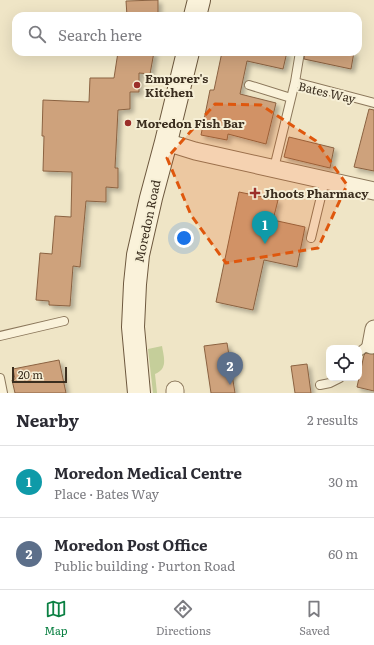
<!DOCTYPE html>
<meta charset="utf-8">
<style>
:root{--surface:#fff;--page:#f7f7f7;--text:#2b2b33;--muted:#7c7c81;--line:#e1e1e2;--accent:#0b8043}
body{margin:0;font-family:Literata,serif;background:var(--page);color:var(--text)}
.controls{position:absolute;right:12px;bottom:12px;display:grid;overflow:hidden;border-radius:8px;box-shadow:0 4px 16px #0002}
.controls button{width:36px;height:36px;display:grid;place-items:center;padding:0;border:0;border-bottom:1px solid var(--line);background:var(--surface);color:var(--text);font:20px sans-serif}
.scale{position:absolute;left:12px;bottom:10px;width:55px;box-sizing:border-box;padding-left:4px;border:2px solid #3b2e1f;border-top:0;font-size:11px;line-height:14px;white-space:nowrap;color:#3b2e1f;-webkit-text-stroke:3px #f6efd6;paint-order:stroke}
.you{position:absolute;left:184px;top:238px;width:14px;height:14px;margin:-10px;border:3px solid #fff;border-radius:50%;background:#1a73e8;box-shadow:0 0 0 6px #1a73e833}
.badge{display:grid;place-items:center;width:26px;height:26px;border-radius:50%;background:var(--accent);color:#fff;font-size:13px;font-weight:700}
.pin{position:absolute;translate:-50% -33px;filter:drop-shadow(0 1px 2px #0008)}
.pin::after{content:'';position:absolute;top:21px;width:14px;height:12px;background:inherit;clip-path:polygon(0 0,100% 0,50% 100%)}
.list{margin:0;padding:0;list-style:none}
h2{display:flex;justify-content:space-between;align-items:center;height:52px;margin:0;padding:0 16px;font-size:17px}
h2 small{font-size:13px;font-weight:400;color:var(--muted)}
.list li{display:grid;grid-template-columns:26px 1fr auto;gap:12px;align-items:center;box-sizing:border-box;height:72px;padding:0 16px;border-top:1px solid var(--line)}
.list b{display:block;font-size:15px;white-space:nowrap}
.list p{margin:0;font-size:13px;white-space:nowrap;color:var(--muted)}
.list em{font-size:13px;font-style:normal;color:var(--muted)}
.icon{flex:none;width:22px;height:22px;fill:none;stroke:currentColor;stroke-width:2;stroke-linecap:round;stroke-linejoin:round}
.map{position:relative;flex:none;width:374px;height:393px;overflow:hidden}
.search{position:absolute;background:var(--surface);box-shadow:0 4px 16px #0002;left:12px;right:12px;top:12px;height:44px;display:flex;align-items:center;gap:10px;box-sizing:border-box;padding:0 14px;border-radius:12px;color:var(--muted);font-size:15px}
.sheet{height:196px;background:var(--surface)}
nav{display:flex;justify-content:space-around;align-items:center;box-sizing:border-box;height:56px;border-top:1px solid var(--line);background:var(--surface);font-size:11px;color:var(--muted)}
nav a{display:grid;justify-items:center;gap:2px}
nav .on{color:var(--accent)}
.map>svg:first-child{display:block}
.green{fill:#c5ce9a}
.building{fill:#cea27c;stroke:#8b6241;filter:url(#shadow)}
.lines{fill:none;stroke-linecap:round;stroke-linejoin:round}
.lane-casing{stroke:#8b775b;stroke-width:10}
.street-casing{stroke:#8b775b;stroke-width:19}
.secondary-casing{stroke:#6d583e;stroke-width:24}
.lane{stroke:#faf2da;stroke-width:8}
.street{stroke:#faf2da;stroke-width:17}
.secondary{stroke:#faf2da;stroke-width:22}
.marked{fill:#df570d;fill-opacity:0.2;stroke:#df570d;stroke-width:3;stroke-dasharray:8 5;stroke-linejoin:round}
.poi-dot{fill:#9b2f2a;stroke:#f6efd6;stroke-width:1.5}
.labels{text-anchor:middle;dominant-baseline:central;stroke-width:4;stroke-linejoin:round;paint-order:stroke}
.poi-label{font-size:12px;font-weight:bold;fill:#3b2e1f;stroke:#f6efd6;text-anchor:start}
.street-label{font-size:12px;fill:#3b2e1f;stroke:#f6efd6}
</style>
<div class="map">
<svg width="374" height="393" viewBox="0 0 374 393">
<defs>
<filter id="shadow"><feDropShadow dx="3.5" dy="3.5" stdDeviation="2" flood-color="#0004"/></filter>
</defs>
<rect width="100%" height="100%" fill="#efe5c6"/>
<path class="green" d="M162,346C164,358 168,369 155,374L157,393H153L148,349Z"/>
<path class="building" d="M158,0V16H127L126,1Z
M118,52H154L150,74L139,73V92H130V109L118,110L115,168H118V188L106,187V202L86,201L80,267L73,266L70,306L49,305V301L36,300L40,253L52,254L55,216L71,217L72,172L43,171L44,136H42L43,100L89,102L90,78H114Z
M222,52H287L283,69L247,61L240,94L276,103L266,144L228,134L227,140L201,135L210,90H214Z
M305,52H354L351,69L304,59Z
M369,109L374,110V171L354,167Z
M289,137L334,148L330,168L284,157Z
M239,192L278,200L273,220L305,227L297,267L264,260L253,310L216,302Z
M227,343L235,393H211L204,346Z
M366,353L374,354V391L357,387L364,355Z
M59,360L66,393H15L12,380L15,379L13,369Z
M307,364L311,393H295L291,366Z"/>
<g class="lines">
<defs>
<path id="lane" d="M295,82L300,52
M249,85L291,98
M274,168L295,82L374,103
M311,238L325,180
M0,336L64,321
M359,352L367,346H373
M0,378L3,393
M320,385L330,383L340,378"/>
<path id="street" d="M166,142L195,151L374,191
M371,345L374,329
M175,390V393"/>
<path id="secondary" d="M195,16L199,0
M139,393L133,327L135,284L138,255L151,198L166,142L188,52"/>
</defs>
<use href="#lane" class="lane-casing"/>
<use href="#street" class="street-casing"/>
<use href="#secondary" class="secondary-casing"/>
<use href="#lane" class="lane"/>
<use href="#street" class="street"/>
<use href="#secondary" class="secondary"/>
</g>
<path class="marked" d="M215,104L261,105L316,141L347,185L318,248L226,263L191,215L167,158Z"/>
<g class="poi-dot">
<circle cx="137" cy="85" r="4"/>
<circle cx="128" cy="123" r="4"/>
<path d="M253 187h4v4h4v4h-4v4h-4v-4h-4v-4h4z"/>
</g>
<g class="labels">
<g class="poi-label">
<text x="145" y="78">Emporer's<tspan x="145" dy="14">Kitchen</tspan></text>
<text x="136" y="123">Moredon Fish Bar</text>
<text x="263" y="193">Jhoots Pharmacy</text>
</g>
<g class="street-label">
<text transform="translate(327 92) rotate(13)">Bates Way</text>
<text transform="translate(147 221) rotate(-78)">Moredon Road</text>
</g>
</g>
</svg>
<div class="controls">
<button><svg class="icon" aria-label="locate" viewBox="0 0 24 24"><circle cx="12" cy="12" r="6"/><path d="M12 2v4M12 18v4M2 12h4M18 12h4"/></svg></button>
</div>
<div class="scale">20 m</div>
<div class="you"></div>
<div class="pin badge" style="left:265px;top:244px;background:#0f9aa8">1</div>
<div class="pin badge" style="left:230px;top:385px;background:#5c6f8a">2</div>
<div class="search"><svg class="icon" aria-label="search" viewBox="0 0 24 24"><circle cx="10" cy="10" r="6"/><path d="M15 15l6 6"/></svg>Search here</div>
</div>
<section class="sheet">
<h2>Nearby<small>2 results</small></h2>
<ul class="list">
<li><span class="badge" style="background:#0f9aa8">1</span><div><b>Moredon Medical Centre</b><p>Place · Bates Way</p></div><em>30 m</em></li>
<li><span class="badge" style="background:#5c6f8a">2</span><div><b>Moredon Post Office</b><p>Public building · Purton Road</p></div><em>60 m</em></li>
</ul>
</section>
<nav>
<a class="on"><svg class="icon" aria-label="map" viewBox="0 0 24 24"><path d="M3 6l6-2 6 2 6-2v14l-6 2-6-2-6 2zM9 4v14M15 6v14"/></svg>Map</a>
<a><svg class="icon" aria-label="directions" viewBox="0 0 24 24"><path d="M12 3l9 9-9 9-9-9zM9 14v-3h6M13 9l2 2-2 2"/></svg>Directions</a>
<a><svg class="icon" aria-label="saved" viewBox="0 0 24 24"><path d="M7 4h10v16l-5-4-5 4z"/></svg>Saved</a>
</nav>
